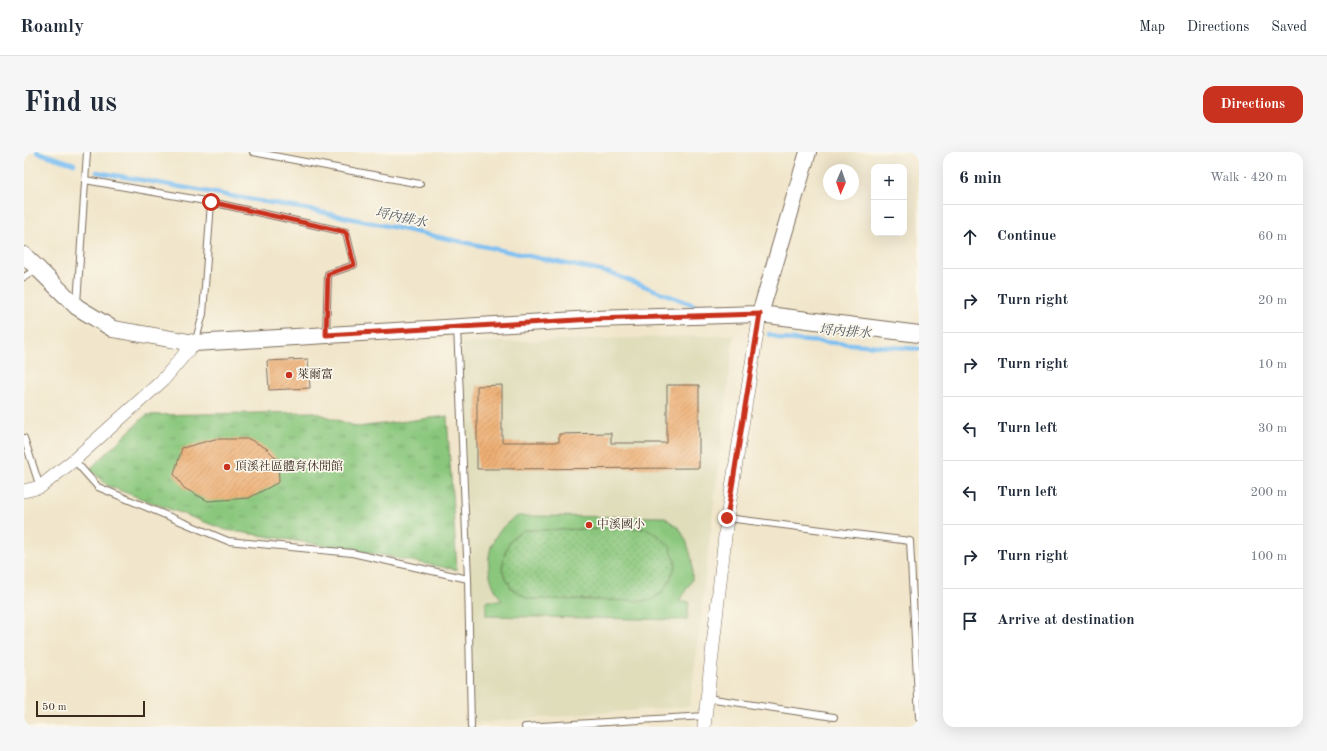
<!DOCTYPE html>
<meta charset="utf-8">
<style>
:root{--surface:#fff;--page:#f6f6f7;--text:#1f2937;--muted:#747a83;--line:#e0e1e3;--accent:#c8321e}
body{margin:0;font-family:"Old Standard TT","Noto Serif TC",serif;background:var(--page);color:var(--text)}
.controls{position:absolute;right:12px;top:12px;display:grid;overflow:hidden;border-radius:8px;box-shadow:0 4px 16px #0002}
.controls button{width:36px;height:36px;display:grid;place-items:center;padding:0;border:0;border-bottom:1px solid var(--line);background:var(--surface);color:var(--text);font:20px sans-serif}
.compass{position:absolute;left:799px;top:12px;width:36px;height:36px;border-radius:50%;background:var(--surface);box-shadow:0 4px 16px #0002;rotate:182deg}
.scale{position:absolute;left:12px;bottom:10px;width:109px;box-sizing:border-box;padding-left:4px;border:2px solid #3b2a1e;border-top:0;font-size:11px;line-height:14px;white-space:nowrap;color:#3b2a1e;-webkit-text-stroke:3px #fbf7ec;paint-order:stroke}
.stop{position:absolute;width:12px;height:12px;margin:-9px;border:3px solid #c8321e;border-radius:50%;background:#fff}
.stop.end{background:#c8321e;border-color:#fff;box-shadow:0 1px 4px #0008}
.list{margin:0;padding:0;list-style:none}
h2{display:flex;justify-content:space-between;align-items:center;height:52px;margin:0;padding:0 16px;font-size:17px}
h2 small{font-size:13px;font-weight:400;color:var(--muted)}
.list li{display:grid;grid-template-columns:26px 1fr auto;gap:12px;align-items:center;box-sizing:border-box;height:64px;padding:0 16px;border-top:1px solid var(--line)}
.list b{display:block;font-size:15px;white-space:nowrap}
.list em{font-size:13px;font-style:normal;color:var(--muted)}
.icon{flex:none;width:22px;height:22px;fill:none;stroke:currentColor;stroke-width:2;stroke-linecap:round;stroke-linejoin:round}
.map{position:relative;flex:none;width:895px;height:575px;overflow:hidden;border-radius:12px}
header{display:flex;align-items:center;gap:24px;box-sizing:border-box;height:56px;padding:0 20px;background:var(--surface);border-bottom:1px solid var(--line)}
header strong{font-size:19px}
nav{display:flex;gap:22px;margin-inline-start:auto;font-size:14px}
.intro{display:flex;align-items:center;justify-content:space-between;box-sizing:border-box;height:96px;padding:0 24px}
h1{margin:0;font-size:28px}
.button{padding:10px 18px;border-radius:12px;background:var(--accent);color:#fff;font-size:14px;font-weight:700}
main{display:flex;gap:24px;padding:0 24px}
aside{flex:1;background:var(--surface);border-radius:12px;box-shadow:0 4px 16px #0002}
.map>svg:first-child{display:block}
.built{fill:#e0ddbb}
.grass{fill:url(#grass-dots);stroke:#62784e}
.park{fill:url(#park-tufts);stroke:#62784e}
.garden{fill:#8ac77d;stroke:#62784e;fill-rule:evenodd}
.lines{fill:none;stroke-linecap:round;stroke-linejoin:round}
.stream{stroke:#7dbff2;stroke-width:4.5}
.building{fill:url(#building-hatch)}
.service-casing{stroke:#7b6c5b;stroke-width:8}
.minor-casing{stroke:#7b6c5b;stroke-width:14}
.tertiary-casing{stroke:#7b6c5b;stroke-width:18}
.service{stroke:#fff;stroke-width:6}
.minor{stroke:#fff;stroke-width:13}
.tertiary{stroke:#fff;stroke-width:16}
.route{stroke:#c8321e;stroke-width:5}
.poi-dot{fill:#c8321e;stroke:#fbf7ec;stroke-width:1.5}
.labels{text-anchor:middle;dominant-baseline:central;stroke-width:3.5;stroke-linejoin:round;paint-order:stroke}
.poi-label{font-size:12px;fill:#3b2a1e;stroke:#fbf7ec;text-anchor:start}
.water-label{font-size:13px;font-style:italic;fill:#4f575e;stroke:#fbf7ec}
</style>
<header>
<strong>Roamly</strong>
<nav><a>Map</a><a>Directions</a><a>Saved</a></nav>
</header>
<div class="intro"><h1>Find us</h1><a class="button">Directions</a></div>
<main>
<div class="map">
<svg width="895" height="575" viewBox="0 0 895 575">
<defs>
<pattern id="grass-dots" width="8" height="8" patternUnits="userSpaceOnUse"><rect width="8" height="8" fill="#8ac77d"/><path d="M2 2h.1M6 6h.1" fill="none" stroke="#72a266" stroke-width="1.8" stroke-linecap="round"/></pattern>
<pattern id="park-tufts" width="24" height="20" patternUnits="userSpaceOnUse"><rect width="24" height="20" fill="#8ac77d"/><path d="M3 7l-1-3M5 7V3M7 7l1-3M15 17l-1-3M17 17v-4M19 17l1-3" fill="none" stroke="#72a266"/></pattern>
<pattern id="building-hatch" width="6" height="6" patternUnits="userSpaceOnUse"><rect width="6" height="6" fill="#eeaf73"/><path d="M-1 1l2-2M0 6l6-6M5 7l2-2" fill="none" stroke="#c28f5e"/></pattern>
</defs>
<rect width="100%" height="100%" fill="#fbf7ec"/>
<filter id="ink" filterUnits="userSpaceOnUse"><feTurbulence type="fractalNoise" baseFrequency=".025" numOctaves="2"/><feDisplacementMap in="SourceGraphic" scale="8" xChannelSelector="R" yChannelSelector="G"/><feConvolveMatrix kernelMatrix="1 2 1 2 8 2 1 2 1" color-interpolation-filters="sRGB"/></filter>
<filter id="wash" filterUnits="userSpaceOnUse"><feTurbulence type="fractalNoise" baseFrequency=".012" numOctaves="4" result="noise"/><feDisplacementMap in="SourceGraphic" scale="16" xChannelSelector="R" yChannelSelector="G"/><feGaussianBlur stdDeviation="0.9" result="paint"/><feColorMatrix in="noise" values="0 0 0 0 0 0 0 0 0 0 0 0 0 0 0 0 0 1.4 0 .05"/><feComposite in="paint" operator="in"/></filter>
<g filter="url(#wash)">
<rect width="100%" height="100%" fill="#f1e6cb"/>
<path class="built" d="M710,183L666,554L448,571L438,191Z"/>
<path class="grass" d="M622,376L635,384L646,394L652,412L646,428L638,441L625,449L504,447L487,436L478,418L480,403L484,393L490,384L500,378Z"/>
<path class="park" d="M290,260L334,275L423,264L433,418L331,398L202,378L84,334L66,317L122,263Z"/>
<path class="garden" d="M494,364L640,365L656,377L663,391L668,408V428L655,449L665,450L663,468L462,464V449H478C475,444 471,438 469,433C461,413 464,390 479,375C483,370 489,367 494,364ZM622,376L635,384L646,394L652,412L646,428L638,441L625,449L504,447L487,436L478,418L480,403L484,393L490,384L500,378Z"/>
<g class="lines">
<path class="stream" d="M13,0L50,12
M73,20L287,58L586,121L670,153
M745,182L757,187L895,197"/>
</g>
<g id="blocks">
<path class="building" d="M284,207L286,236L245,238L243,209Z
M478,233V290H535V282L587,281V291H643V233H675V316L453,317V234Z
M191,287H225L242,296L254,308L255,330L225,346L184,349L160,336L150,322L158,296Z"/>
</g>
</g>
<g filter="url(#ink)">
<use href="#blocks" fill-opacity="0" stroke="#7b6c5b" stroke-width="1"/>
<g class="lines">
<defs>
<path id="service" d="M229,0L396,32
M61,28L187,50L179,162L171,191
M187,50L322,80L330,113L304,122L302,183
M0,125L13,117
M53,152L63,0
M433,175L444,427L447,575
M0,286L16,335
M50,308L74,335L204,389L328,401L444,427
M703,366L886,389L895,566
M683,546L810,565
M501,575L681,564"/>
<path id="minor" d="M0,339L16,335L50,308L139,228L170,191
M680,575L703,366L736,162"/>
<path id="tertiary" d="M0,103L53,155L89,177L170,191L569,167L736,162L895,182
M736,162L784,0"/>
</defs>
<use href="#service" class="service-casing"/>
<use href="#minor" class="minor-casing"/>
<use href="#tertiary" class="tertiary-casing"/>
<use href="#service" class="service"/>
<use href="#minor" class="minor"/>
<use href="#tertiary" class="tertiary"/>
</g>
</g>
<g class="lines" filter="url(#ink)">
<path class="route" d="M187,50L322,80L330,113L304,122L302,183L569,167L736,162L703,366"/>
</g>
<g class="poi-dot">
<circle cx="265" cy="223" r="4"/>
<circle cx="203" cy="315" r="4"/>
<circle cx="565" cy="373" r="4"/>
</g>
<g class="labels">
<g class="poi-label">
<text x="273" y="223">萊爾富</text>
<text x="211" y="315">頂溪社區體育休閒館</text>
<text x="573" y="373">中溪國小</text>
</g>
<g class="water-label">
<text transform="translate(377 66) rotate(12)">埒內排水</text>
<text transform="translate(821 180) rotate(4)">埒內排水</text>
</g>
</g>
</svg>
<div class="controls">
<button>+</button>
<button>−</button>
</div>
<svg class="compass" viewBox="-18 -18 36 36"><path d="M0-13l5 13h-10z" fill="#e53935"/><path d="M0 13l5-13h-10z" fill="#747a83"/></svg>
<div class="scale">50 m</div>
<div class="stop" style="left:187px;top:50px"></div>
<div class="stop end" style="left:703px;top:366px"></div>
</div>
<aside>
<h2>6 min<small>Walk · 420 m</small></h2>
<ul class="list">
<li><svg class="icon" aria-label="ahead" viewBox="0 0 24 24"><path d="M12 20V5M6 11l6-6 6 6"/></svg><div><b>Continue</b></div><em>60 m</em></li>
<li><svg class="icon" aria-label="right" viewBox="0 0 24 24"><path d="M7 20v-9h11M14 6l5 5-5 5"/></svg><div><b>Turn right</b></div><em>20 m</em></li>
<li><svg class="icon" aria-label="right" viewBox="0 0 24 24"><path d="M7 20v-9h11M14 6l5 5-5 5"/></svg><div><b>Turn right</b></div><em>10 m</em></li>
<li><svg class="icon" aria-label="left" viewBox="0 0 24 24"><path d="M17 20v-9H6M10 6l-5 5 5 5"/></svg><div><b>Turn left</b></div><em>30 m</em></li>
<li><svg class="icon" aria-label="left" viewBox="0 0 24 24"><path d="M17 20v-9H6M10 6l-5 5 5 5"/></svg><div><b>Turn left</b></div><em>200 m</em></li>
<li><svg class="icon" aria-label="right" viewBox="0 0 24 24"><path d="M7 20v-9h11M14 6l5 5-5 5"/></svg><div><b>Turn right</b></div><em>100 m</em></li>
<li><svg class="icon" aria-label="arrive" viewBox="0 0 24 24"><path d="M6 21V4h12l-3 4 3 4H6"/></svg><div><b>Arrive at destination</b></div></li>
</ul>
</aside>
</main>
